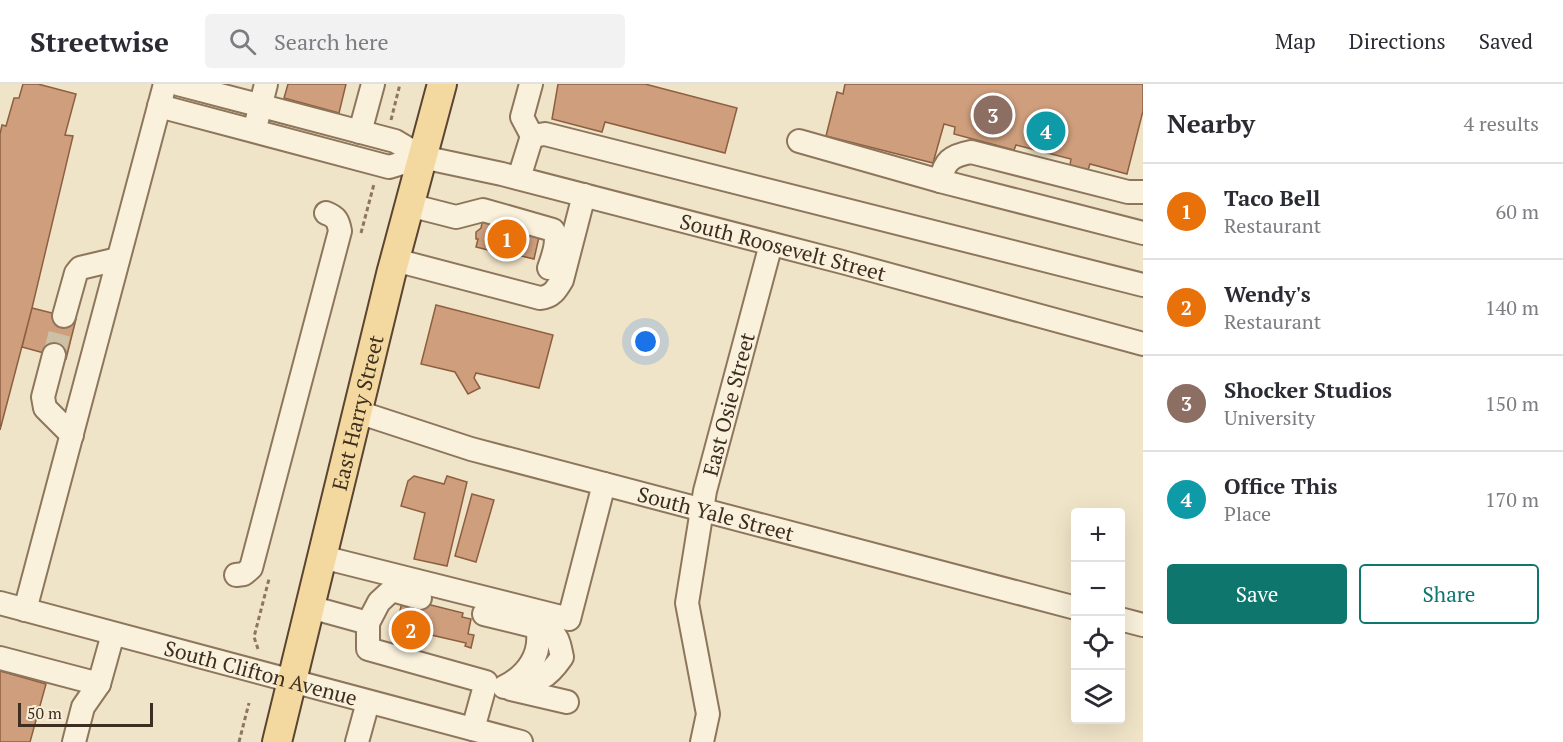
<!DOCTYPE html>
<meta charset="utf-8">
<style>
:root{--surface:#fff;--page:#f2f2f3;--text:#2b2b33;--muted:#7c7c81;--line:#e1e1e2;--accent:#0f766e}
body{margin:0;font-family:"PT Serif",serif;background:var(--page);color:var(--text)}
.controls{position:absolute;right:18px;bottom:18px;display:grid;overflow:hidden;border-radius:6px;box-shadow:0 6px 24px #0002}
.controls button{width:54px;height:54px;display:grid;place-items:center;padding:0;border:0;border-bottom:2px solid var(--line);background:var(--surface);color:var(--text);font:30px sans-serif}
.scale{position:absolute;left:18px;bottom:15px;width:135px;box-sizing:border-box;padding-left:6px;border:3px solid #3d2e20;border-top:0;font-size:16px;line-height:21px;white-space:nowrap;color:#3d2e20;-webkit-text-stroke:4px #f7eed8;paint-order:stroke}
.you{position:absolute;left:646px;top:258px;width:21px;height:21px;margin:-15px;border:4px solid #fff;border-radius:50%;background:#1a73e8;box-shadow:0 0 0 9px #1a73e833}
.badge{display:grid;place-items:center;width:39px;height:39px;border-radius:50%;background:var(--accent);color:#fff;font-size:20px;font-weight:700}
.pin{position:absolute;translate:-50% -50%;border:3px solid #fff;box-shadow:0 2px 6px #0006}
.list{margin:0;padding:0;list-style:none}
h2{display:flex;justify-content:space-between;align-items:center;height:78px;margin:0;padding:0 24px;font-size:26px}
h2 small{font-size:20px;font-weight:400;color:var(--muted)}
.list li{display:grid;grid-template-columns:39px 1fr auto;gap:18px;align-items:center;box-sizing:border-box;height:96px;padding:0 24px;border-top:2px solid var(--line)}
.list b{display:block;font-size:22px;white-space:nowrap}
.list p{margin:0;font-size:20px;white-space:nowrap;color:var(--muted)}
.list em{font-size:20px;font-style:normal;color:var(--muted)}
.actions{display:flex;gap:12px;padding:18px 24px}
.actions a{flex:1;padding:14px 0;border:2px solid var(--accent);border-radius:6px;text-align:center;font-size:21px;color:var(--accent)}
.actions .main{background:var(--accent);color:#fff}
.icon{flex:none;width:33px;height:33px;fill:none;stroke:currentColor;stroke-width:2;stroke-linecap:round;stroke-linejoin:round}
.map{position:relative;flex:none;width:1143px;height:658px;overflow:hidden}
header{display:flex;align-items:center;gap:36px;box-sizing:border-box;height:84px;padding:0 30px;background:var(--surface);border-bottom:2px solid var(--line)}
header strong{font-size:28px}
nav{display:flex;gap:33px;margin-inline-start:auto;font-size:21px}
.search{width:420px;height:54px;background:var(--page);display:flex;align-items:center;gap:15px;box-sizing:border-box;padding:0 21px;border-radius:6px;color:var(--muted);font-size:22px}
main{display:flex}
aside{flex:1;background:var(--surface)}
.map>svg:first-child{display:block}
.building{fill:#cf9f7d;stroke:#8d5f41;stroke-width:1.5}
.lines{fill:none;stroke-linecap:round;stroke-linejoin:round}
.minor-tunnel{stroke:#ccc0a6;stroke-width:22;stroke-dasharray:22 11;stroke-linecap:butt}
.minor-casing{stroke:#8d765c;stroke-width:26}
.major-casing{stroke:#5b4430;stroke-width:32}
.path{stroke:#8d765c;stroke-width:3;stroke-dasharray:4.5 3;stroke-linecap:butt}
.minor{stroke:#faf1dc;stroke-width:22}
.major{stroke:#f3d9a0;stroke-width:28}
.labels{text-anchor:middle;dominant-baseline:central;stroke-width:4.5;stroke-linejoin:round;paint-order:stroke}
.street-label{font-size:21px;fill:#3d2e20;stroke:#f7eed8}
</style>
<header>
<strong>Streetwise</strong>
<div class="search"><svg class="icon" aria-label="search" viewBox="0 0 24 24"><circle cx="10" cy="10" r="6"/><path d="M15 15l6 6"/></svg>Search here</div>
<nav><a>Map</a><a>Directions</a><a>Saved</a></nav>
</header>
<main>
<div class="map">
<svg width="1143" height="658" viewBox="0 0 1143 658">
<rect width="100%" height="100%" fill="#f0e4c8"/>
<path class="building" d="M23,0H38L76,10L65,51L73,52L32,224L0,346V50L2,41L6,42L14,14H19Z
M288,0H346L339,29L284,14Z
M558,0H645L737,24L725,69L605,38L602,48L552,35Z
M845,0H1143V27L1127,90L1090,80L1088,86L1070,81L1071,75L1016,61L1014,66L954,50L955,43L944,40L933,79L826,52L837,8L843,10Z
M483,134L539,153L534,175L505,168V172L498,173L491,169L492,167L476,163L478,155H476V148L481,144Z
M436,221L553,251L539,304L476,289L474,294L480,304L468,310L455,288L421,280Z
M32,224L76,235L66,275L22,263Z
M414,392L444,400L447,392L467,398L447,482L414,475L425,429L401,422L408,397Z
M472,410L494,416L476,478L455,472Z
M403,514L463,529L462,533L471,535L468,550L474,551L471,564L465,562L466,559L431,551L430,554L426,553L425,560L394,552Z
M0,587L46,600L30,658H0Z"/>
<g class="lines">
<path class="minor-tunnel" d="M54,271L64,232"/>
<defs>
<g id="minor">
<path id="s1" d="M178,0L395,57L422,73L502,90L846,179L1143,260"/>
<path d="M159,22L389,83L422,73"/>
<path d="M257,36L266,0"/>
<path d="M360,48L373,0"/>
<path d="M532,52L545,50L1143,201"/>
<path d="M799,57L940,97C945,77 950,72 971,68L1128,108H1143"/>
<path d="M519,94L532,52L522,33L531,0"/>
<path d="M940,97L1143,149"/>
<path d="M409,121L456,133L483,126L553,146C560,156 553,172 549,184"/>
<path d="M395,176L540,214C552,213 556,206 562,196L584,111"/>
<path d="M64,232L76,189L80,184L118,175"/>
<path d="M54,271L43,313L45,324L72,351"/>
<path id="s2" d="M358,328L471,365L1076,524"/>
<path d="M322,473L569,535L604,400"/>
<path d="M236,491L244,490L251,484L340,147C338,136 336,133 326,129"/>
<path id="s3" d="M0,519L521,658"/>
<path d="M310,523L368,539V565L486,598L473,645"/>
<path d="M25,526L165,0"/>
<path d="M484,530L537,543C543,570 527,592 504,603"/>
<path d="M1120,535L1143,541"/>
<path d="M368,539L379,518L392,506L420,514"/>
<path d="M0,574L99,600"/>
<path d="M513,599C541,596 546,596 562,573C558,554 557,547 537,543"/>
<path d="M511,605L567,618"/>
<path d="M74,658L83,623L99,600L113,550"/>
<path d="M357,658L368,618"/>
<path id="s4" d="M702,658L708,630L687,519L705,407L771,160"/>
</g>
<g id="major">
<path id="s5" d="M277,658L391,190L442,0"/>
</g>
</defs>
<use href="#minor" class="minor-casing"/>
<use href="#major" class="major-casing"/>
<path class="path" d="M391,36L400,0
M361,149L374,100
M258,565L254,553L269,495
M239,658L249,619"/>
<use href="#minor" class="minor"/>
<use href="#major" class="major"/>
</g>
<g class="labels">
<g class="street-label">
<text stroke="none"><textPath href="#s1" startOffset="628">South Roosevelt Street</textPath></text>
<text stroke="none"><textPath href="#s4" startOffset="345">East Osie Street</textPath></text>
<text stroke="none"><textPath href="#s5" startOffset="339">East Harry Street</textPath></text>
<text stroke="none"><textPath href="#s2" startOffset="372">South Yale Street</textPath></text>
<text stroke="none"><textPath href="#s3" startOffset="270">South Clifton Avenue</textPath></text>
</g>
</g>
</svg>
<div class="controls">
<button>+</button>
<button>−</button>
<button><svg class="icon" aria-label="locate" viewBox="0 0 24 24"><circle cx="12" cy="12" r="6"/><path d="M12 2v4M12 18v4M2 12h4M18 12h4"/></svg></button>
<button><svg class="icon" aria-label="layers" viewBox="0 0 24 24"><path d="M12 4l9 5-9 5-9-5zM3 14l9 5 9-5"/></svg></button>
</div>
<div class="scale">50 m</div>
<div class="you"></div>
<div class="pin badge" style="left:507px;top:155px;background:#e8710a">1</div>
<div class="pin badge" style="left:411px;top:546px;background:#e8710a">2</div>
<div class="pin badge" style="left:993px;top:31px;background:#8d6e63">3</div>
<div class="pin badge" style="left:1046px;top:47px;background:#0f9aa8">4</div>
</div>
<aside>
<h2>Nearby<small>4 results</small></h2>
<ul class="list">
<li><span class="badge" style="background:#e8710a">1</span><div><b>Taco Bell</b><p>Restaurant</p></div><em>60 m</em></li>
<li><span class="badge" style="background:#e8710a">2</span><div><b>Wendy's</b><p>Restaurant</p></div><em>140 m</em></li>
<li><span class="badge" style="background:#8d6e63">3</span><div><b>Shocker Studios</b><p>University</p></div><em>150 m</em></li>
<li><span class="badge" style="background:#0f9aa8">4</span><div><b>Office This</b><p>Place</p></div><em>170 m</em></li>
</ul>
<div class="actions"><a class="main">Save</a><a>Share</a></div>
</aside>
</main>
